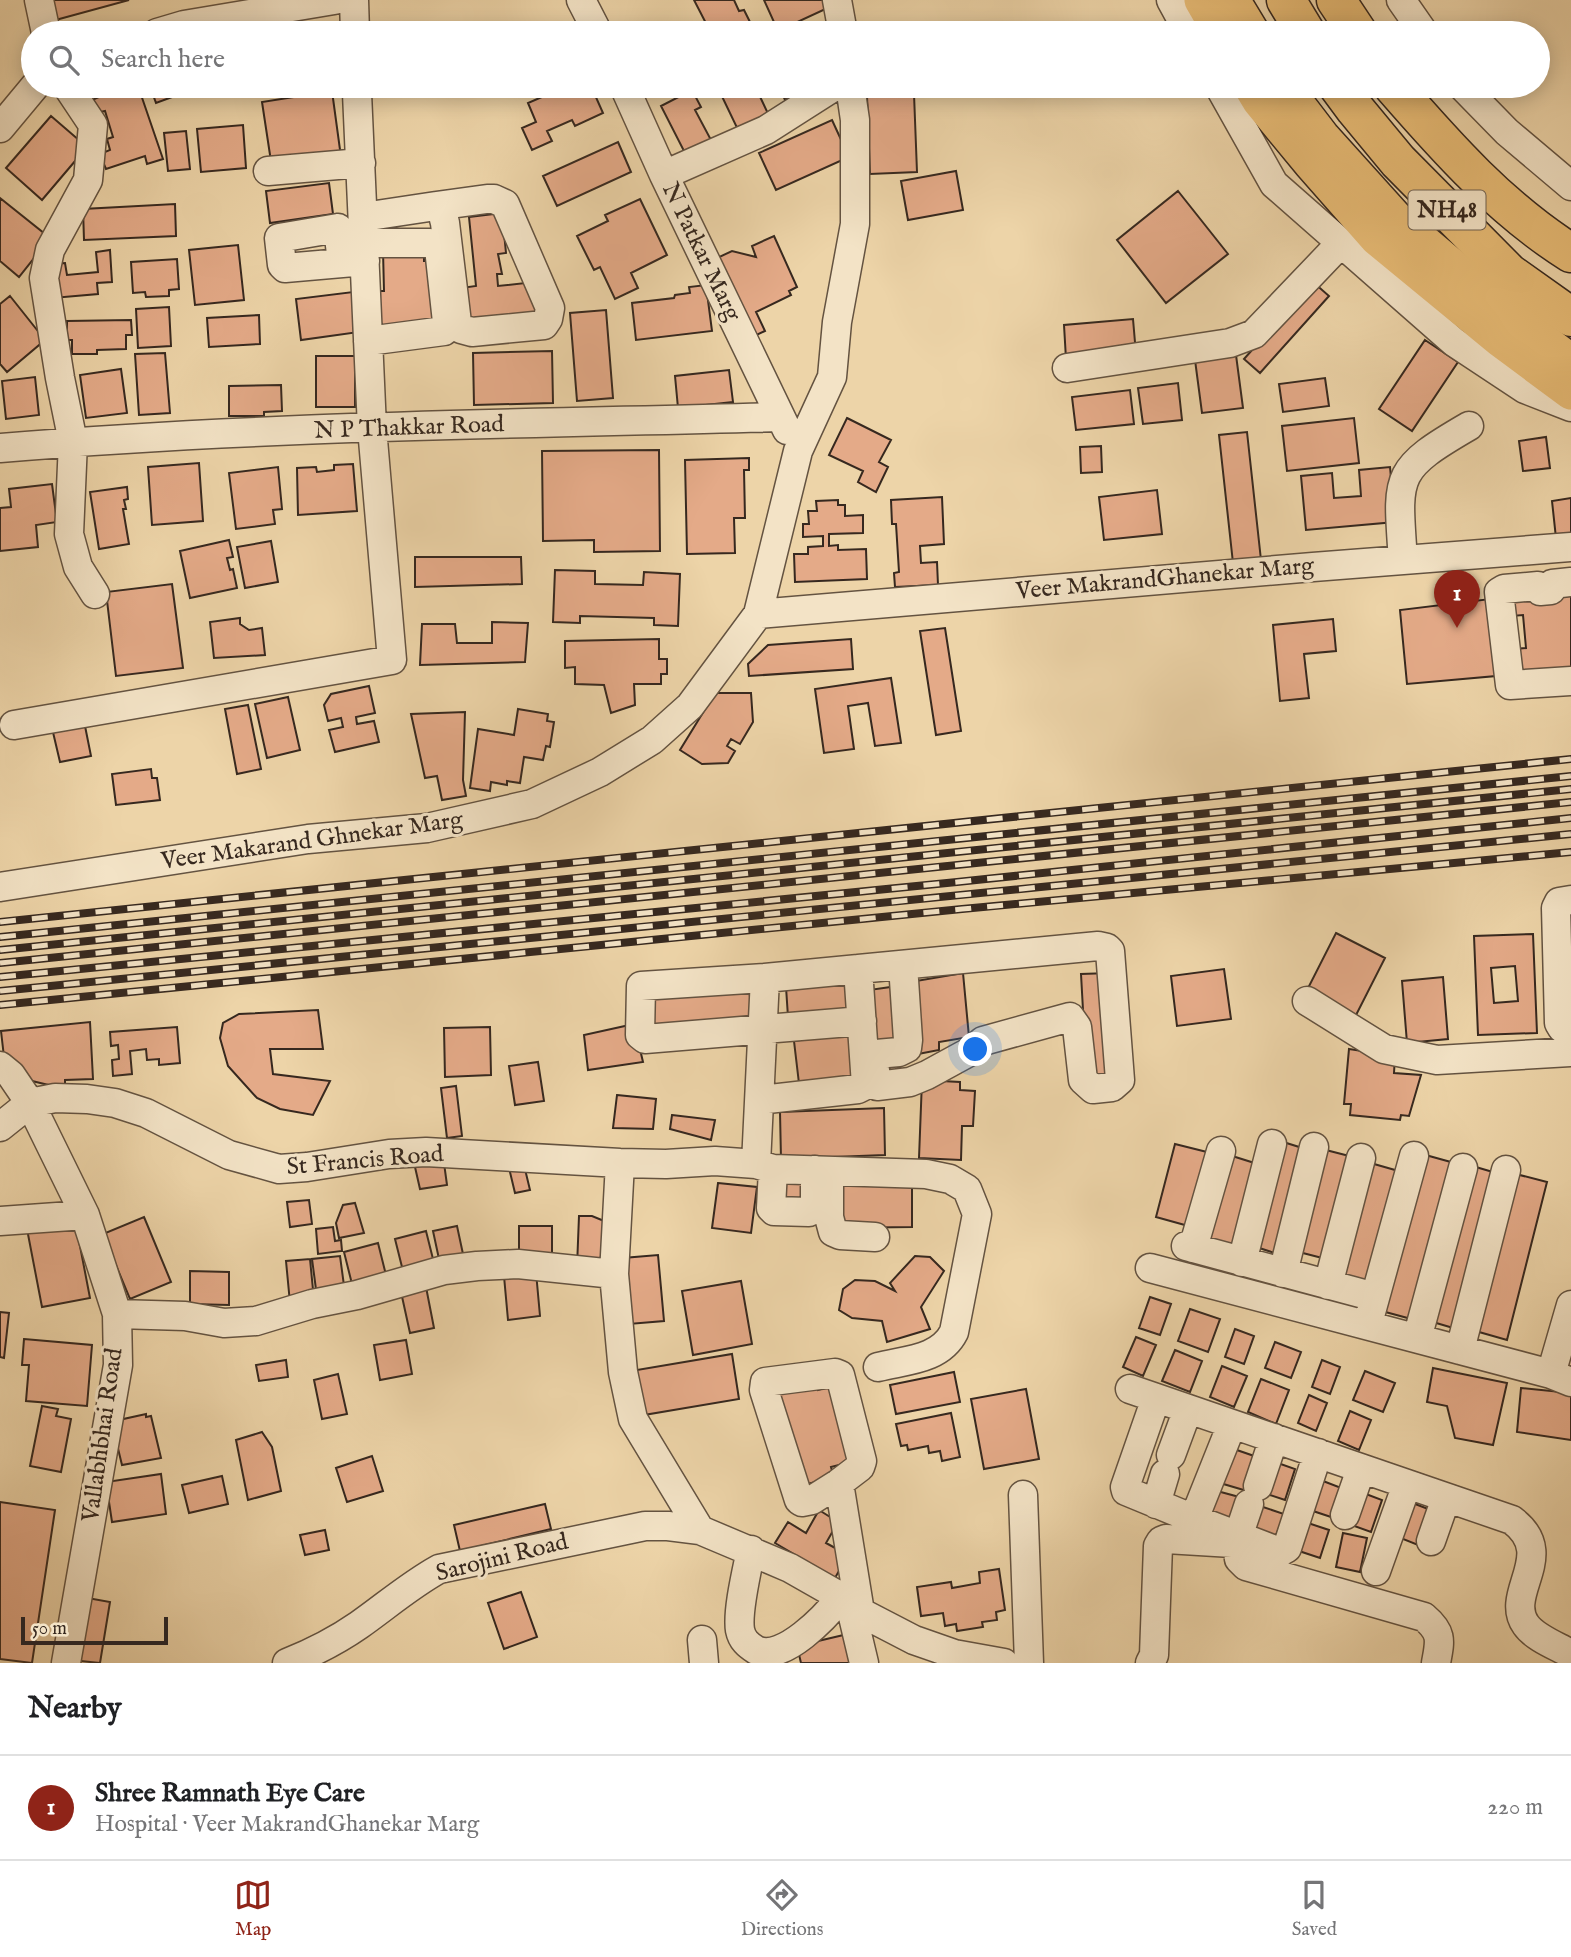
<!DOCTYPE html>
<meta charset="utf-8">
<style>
:root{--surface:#fff;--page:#f2f2f2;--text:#202124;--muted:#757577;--line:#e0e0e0;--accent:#8f2418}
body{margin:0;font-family:"IM FELL English",serif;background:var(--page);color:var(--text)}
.scale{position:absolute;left:21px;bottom:18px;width:147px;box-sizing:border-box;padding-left:7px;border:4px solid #36281f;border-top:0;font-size:19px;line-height:24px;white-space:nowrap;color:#36281f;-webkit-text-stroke:5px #f3e3c6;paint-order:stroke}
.you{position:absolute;left:976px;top:1050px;width:24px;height:24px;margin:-18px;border:5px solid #fff;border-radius:50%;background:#1a73e8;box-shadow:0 0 0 10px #1a73e833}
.badge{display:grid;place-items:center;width:46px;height:46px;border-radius:50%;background:var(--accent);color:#fff;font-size:23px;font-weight:700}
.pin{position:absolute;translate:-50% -58px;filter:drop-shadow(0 2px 4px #0008)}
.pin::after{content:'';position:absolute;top:37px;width:24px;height:21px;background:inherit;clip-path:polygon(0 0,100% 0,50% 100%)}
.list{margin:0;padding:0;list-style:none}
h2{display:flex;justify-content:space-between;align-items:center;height:91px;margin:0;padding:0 28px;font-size:30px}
h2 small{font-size:23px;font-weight:400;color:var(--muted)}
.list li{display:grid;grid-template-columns:46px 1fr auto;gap:21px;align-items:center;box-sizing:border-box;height:105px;padding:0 28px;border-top:2px solid var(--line)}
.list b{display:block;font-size:26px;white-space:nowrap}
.list p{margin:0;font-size:23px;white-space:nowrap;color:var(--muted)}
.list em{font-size:23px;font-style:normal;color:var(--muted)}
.icon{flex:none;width:38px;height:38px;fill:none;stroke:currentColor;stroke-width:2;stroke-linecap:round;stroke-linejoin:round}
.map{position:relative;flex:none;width:1571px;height:1663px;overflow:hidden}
.search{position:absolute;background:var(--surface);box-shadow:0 4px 18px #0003;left:21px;right:21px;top:21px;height:77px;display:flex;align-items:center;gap:18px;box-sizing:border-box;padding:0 24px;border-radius:38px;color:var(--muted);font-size:26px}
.sheet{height:196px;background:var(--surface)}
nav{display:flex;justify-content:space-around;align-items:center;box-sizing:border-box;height:98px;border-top:2px solid var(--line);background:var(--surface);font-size:19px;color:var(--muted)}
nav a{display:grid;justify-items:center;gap:4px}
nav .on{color:var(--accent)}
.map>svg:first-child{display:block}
.building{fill:#e4aa88;stroke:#36281f;stroke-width:2;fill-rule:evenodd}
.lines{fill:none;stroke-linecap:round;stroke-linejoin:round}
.minor-casing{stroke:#645341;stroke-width:31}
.major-casing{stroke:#36281f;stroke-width:38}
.highway-casing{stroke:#36281f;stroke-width:41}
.minor{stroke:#f3e3c6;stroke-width:28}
.major{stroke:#e6ba74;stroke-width:35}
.highway{stroke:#e6ba74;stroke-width:38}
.rail-casing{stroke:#36281f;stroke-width:8}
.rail{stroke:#f3e3c6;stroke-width:5;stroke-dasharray:16;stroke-linecap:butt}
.labels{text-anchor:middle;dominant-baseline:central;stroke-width:6;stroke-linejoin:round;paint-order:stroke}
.shield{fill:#f3e3c6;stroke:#6f6051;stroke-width:2}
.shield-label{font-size:23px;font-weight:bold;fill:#36281f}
.street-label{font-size:24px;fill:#36281f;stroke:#f3e3c6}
</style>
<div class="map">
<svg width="1571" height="1663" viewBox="0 0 1571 1663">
<rect width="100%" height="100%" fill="#edd4a8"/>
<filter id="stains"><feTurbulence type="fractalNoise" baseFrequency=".00286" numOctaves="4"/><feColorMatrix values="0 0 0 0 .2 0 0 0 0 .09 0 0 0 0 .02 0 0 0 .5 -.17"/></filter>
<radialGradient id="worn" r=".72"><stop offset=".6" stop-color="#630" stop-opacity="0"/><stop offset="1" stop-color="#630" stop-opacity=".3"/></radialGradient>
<path class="building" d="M46,0H129L52,21Z
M694,0H734L739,11L744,10L752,26L743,30L745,33H711Z
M764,0H829L832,6L778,31Z
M428,27L429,33H388Z
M925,27L926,33H879V30Z
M86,86H138L163,159L147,164L145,156L106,169L100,154L110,150L107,139L113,137L105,111L96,113L92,100L99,97L95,87L87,90Z
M154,86H190L191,90L156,103L151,89Z
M567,86H591L603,113L575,126L572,120L547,131L552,141L532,150L522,128L536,122L528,103Z
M717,86H755L771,120L740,134Z
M779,86H818L785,100Z
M692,90L701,107L695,110L711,140L685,153L661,106Z
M332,91L341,157L272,168L262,102Z
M914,94L917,172L870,174L867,96Z
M51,116L87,147L42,200L6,168Z
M832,120L849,157L776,190L759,153Z
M243,125L246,168L201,172L197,129Z
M186,131L190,169L168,171L164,133Z
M618,142L631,172L557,206L543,176Z
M956,171L963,210L908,220L901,181Z
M329,183L333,214L270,223L266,191Z
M1178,191L1228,254L1166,303L1117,240Z
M0,198L50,238L19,277L0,261Z
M640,199L667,255L631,273L638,288L615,299L600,267L594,270L577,236L608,221L605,215Z
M175,204L176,236L84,240L83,209Z
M502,213L506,253L498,254L502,274H497L498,286L534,282L537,317L465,325L461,288L476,286L469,217Z
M774,236L797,287L789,291L791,295L756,312L765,331L748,339L715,259L732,251L756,257L752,246Z
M238,245L244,300L195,305L189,250Z
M110,250L112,282L97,283L98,294L53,298L50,264L65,263L67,275L98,272L96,252Z
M424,250V261H439L440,325L380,334L379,291H384L383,251Z
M177,259L179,289L169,290V296L146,297L145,292L133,293L131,262Z
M1313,282L1329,296L1260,373L1244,359Z
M706,285L712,331L636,340L632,303L674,298L675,295L690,293L689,287Z
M353,292L359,332L301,340L296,299Z
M10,296L45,340L7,372L0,364V304Z
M169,307L171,346L138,348L136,309Z
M606,310L613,398L577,401L570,313Z
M259,315L260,344L209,347L207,318Z
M1133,319L1136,354L1066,359L1064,325Z
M131,320L132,335H126V349L97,350V354H72V340H67V321Z
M1425,340L1458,362L1412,431L1379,409Z
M552,351L553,403L474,405L473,353Z
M165,353L170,413L139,415L135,354Z
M1236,355L1243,408L1202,413L1195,360Z
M316,356H355V407H316Z
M121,369L127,413L86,418L80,375Z
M729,370L733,402L678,408L675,376Z
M35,377L39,415L6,419L2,381Z
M1325,378L1329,406L1283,412L1279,384Z
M1178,383L1182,420L1143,424L1138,388Z
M281,385L282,411L264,412V416H229V386Z
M1130,390L1134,424L1076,430L1072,397Z
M847,418L891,440L879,462L888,467L876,492L858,482L863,471L829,455Z
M1354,418L1359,463L1287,471L1282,426Z
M1247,432L1261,560L1233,563L1219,435Z
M1546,437L1550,468L1523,471L1519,441Z
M1101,446L1102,472L1081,473L1080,447Z
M659,450L660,551L594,552V540L543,541L542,451Z
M749,458V470H744L745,518H734L735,553L687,554L685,460Z
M199,463L203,521L152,525L148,467Z
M353,464L357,511L298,515L297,468L316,467L317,472L334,470V465Z
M278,467L282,509L273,510L275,524L236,529L229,473Z
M1390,467L1395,522L1306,530L1301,476L1332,473L1334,498L1361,496L1359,470Z
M52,484L57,522L36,525L38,547L0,551V508L11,507L9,489Z
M127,487L128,499L124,500L126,509H123L129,544L99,549L90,492Z
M1157,490L1162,534L1104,540L1099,497Z
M942,497L944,544L920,546L921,563L937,562L938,585L895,587L894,573L899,572L896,524H892L891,500Z
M1571,498V536L1556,538L1552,501Z
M838,500V505H845V516L863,515V533L829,534V546L838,545V550L866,549L867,579L795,582L794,554H808V547L823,546V536L803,537V524H809L808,511H817L816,501Z
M229,540L233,557L227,558L230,570L233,569L237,588L190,598L180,551Z
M271,541L278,582L245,588L237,547Z
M415,557H521L522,584L415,587Z
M555,570L595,571V584L643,585L644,572L680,574L678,626L654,625V618L580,616V623L553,622Z
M172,584L183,668L116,676L106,592Z
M1571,588V670L1516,675L1514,649L1526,648L1523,615L1512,616L1510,594Z
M1490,599L1496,676L1407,684L1400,610Z
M240,618V624L249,630L262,628L265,655L214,658L210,622Z
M1333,619L1336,651L1304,654L1309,698L1280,701L1273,625Z
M492,622L528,623L525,662L420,665L422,624H455L457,643H492Z
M945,628L961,731L936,735L920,631Z
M659,639V659H667V674H661V684H634L635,705L611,713L604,685L575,684V667L565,668V641Z
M851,639L853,669L749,676L748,664L768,645Z
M891,678L901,743L875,746L868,703L848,706L854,749L824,753L815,689Z
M369,686L375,713L356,717L357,724L374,721L379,742L335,752L329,730L343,727L341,718L328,721L324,705L331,694Z
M715,693H751L753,722L740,744L731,739L727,746L735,751L728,763L702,764L680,750Z
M288,697L300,750L267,758L255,704Z
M248,705L261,769L237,774L225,709Z
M518,709L548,714L547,721L554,722L550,747L546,746L543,760L524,757L520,783L507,781V785L491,782L490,791L470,788L478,729L514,735Z
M465,712L463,780L466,796L442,800L437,776L425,778L411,714Z
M84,721L91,756L60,762L52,728Z
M151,769L152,778H157L160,800L116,805L112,774Z
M1336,933L1385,958L1353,1021L1304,996Z
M1533,934L1537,1033L1478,1035L1474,936ZM1515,966L1518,1001L1494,1003L1491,968Z
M1224,969L1231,1019L1177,1026L1171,976Z
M963,973L969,1037L939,1042V1050L918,1054L916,981Z
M1110,973L1116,1080L1087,1082L1081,974Z
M1443,977L1448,1039L1407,1043L1402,981Z
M853,982L855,1012L788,1017L786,987Z
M749,984L752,1024L652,1032L648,992Z
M898,986L903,1045L873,1049L869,990Z
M318,1010L323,1049H270L273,1074L330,1081L313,1115L280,1109L257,1098L228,1066L220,1038L223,1023L239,1014Z
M90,1022L93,1079L65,1080V1088H61L28,1080L4,1057L1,1031Z
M634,1024L643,1062L588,1070L584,1035Z
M177,1027L180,1063L159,1065V1059L147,1060L146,1049L130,1051L132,1074L113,1076L112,1060L119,1059L118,1045L111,1046L110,1032Z
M490,1027L491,1075L445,1077L444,1028Z
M854,1032L861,1084L800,1092L794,1041Z
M1349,1049L1395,1056L1394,1073L1421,1075L1409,1116L1401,1115L1400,1120L1350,1115L1351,1104H1344Z
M538,1062L544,1101L515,1105L509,1066Z
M922,1080L960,1082V1090L975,1091L973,1126H962L961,1160L919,1158Z
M456,1086L462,1136L447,1138L441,1088Z
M617,1095L656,1099L653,1129L613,1128Z
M884,1108L885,1155L781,1159L780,1112Z
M672,1115L715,1120L711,1140L670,1129Z
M1280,1141L1312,1151L1281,1255L1250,1245Z
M1175,1144L1211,1153L1192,1227L1156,1217Z
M1322,1149L1357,1158L1330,1260L1295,1251Z
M1422,1154L1458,1164L1415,1320L1378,1310Z
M1229,1155L1264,1166L1239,1253L1203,1242Z
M1367,1162L1402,1172L1369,1285L1335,1274Z
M435,1163H444L447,1185L420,1189L415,1167Z
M524,1165L530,1190L515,1193L509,1168Z
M1469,1165L1503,1175L1460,1330L1426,1320Z
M777,1170L815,1173L813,1205L774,1202Z
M1512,1173L1547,1182L1507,1340L1472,1330Z
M912,1179V1227L836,1228V1180Z
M718,1183L757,1187L751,1233L712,1228Z
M309,1200L312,1224L290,1227L287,1202Z
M355,1203L364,1233L339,1238L336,1223L343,1205Z
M579,1216H592L609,1223L608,1268L577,1267Z
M144,1217L171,1282L130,1299L103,1234Z
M75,1220L90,1298L42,1307L27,1229Z
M457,1226L463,1254L439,1259L433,1231Z
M519,1226H552V1256L519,1255Z
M333,1227L335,1241L341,1240L342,1251L318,1254L316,1229Z
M426,1231L434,1263L403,1271L395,1239Z
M378,1243L387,1279L353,1288L344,1252Z
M658,1255L664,1321L629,1324L623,1258Z
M340,1256L345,1293L317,1297L312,1259Z
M915,1256L930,1257L944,1271L921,1307L930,1329L887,1342L882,1321L852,1318L839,1310L843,1289L855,1280L875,1281L895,1291L890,1283Z
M310,1259L314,1300L290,1303L286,1261Z
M190,1271L229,1272V1305L190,1304Z
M536,1272L540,1316L508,1320L504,1276Z
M741,1281L752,1344L693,1355L682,1291Z
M426,1287L434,1328L410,1333L401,1292Z
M1150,1297L1171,1304L1160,1335L1139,1328Z
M1190,1309L1220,1319L1208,1352L1178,1341Z
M0,1312L9,1313L4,1358L0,1357Z
M1235,1329L1254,1336L1244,1364L1225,1357Z
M1136,1337L1156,1345L1143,1376L1123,1367Z
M24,1339L92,1345L87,1406L26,1401L29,1365H22Z
M406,1340L412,1374L380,1380L374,1345Z
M1275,1342L1301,1352L1291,1378L1265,1368Z
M1175,1350L1202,1361L1190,1392L1162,1381Z
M732,1354L739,1399L632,1417L625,1372Z
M286,1360L288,1377L259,1381L256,1365Z
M1322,1360L1340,1367L1330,1394L1312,1387Z
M1222,1366L1247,1376L1234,1407L1210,1397Z
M1433,1368L1507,1383L1493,1445L1455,1438L1447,1406L1427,1402Z
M1365,1371L1395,1383L1383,1412L1353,1400Z
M954,1372L960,1402L896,1414L890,1385Z
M338,1374L347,1414L322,1419L314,1380Z
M815,1378L818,1390L838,1384L859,1460L831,1467L834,1478L798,1486L768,1392Z
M1261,1379L1289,1390L1276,1424L1248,1412Z
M1521,1388L1571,1393V1440L1517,1432Z
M1026,1389L1039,1459L984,1469L971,1399Z
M1309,1395L1327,1403L1316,1431L1298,1423Z
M42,1406L58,1409L56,1416L71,1419L61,1472L30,1466Z
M1350,1411L1371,1420L1359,1450L1338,1441Z
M951,1413L960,1457L942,1461L940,1451L929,1453L928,1446L908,1450L907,1445L901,1446L896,1424Z
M146,1414V1417L151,1416L161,1458L122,1465L113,1428L119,1420Z
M262,1432L272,1447L281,1491L248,1500L236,1440Z
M1231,1448L1257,1457L1247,1491L1220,1483Z
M372,1456L383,1491L347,1502L336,1468Z
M1275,1462L1295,1469L1285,1500L1264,1493Z
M161,1474L166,1514L112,1522L106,1482Z
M222,1476L228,1504L189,1513L182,1485Z
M1323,1481L1344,1489L1334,1518L1313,1511Z
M1217,1491L1243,1498L1235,1527L1209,1520Z
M1358,1491L1382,1500L1371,1532L1346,1523Z
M0,1502L55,1510L32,1663L0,1659Z
M1410,1502L1436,1512L1423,1547L1398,1537Z
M545,1504L551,1529L460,1551L454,1525Z
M1257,1505L1284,1514L1273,1544L1247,1535Z
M819,1510L838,1522L826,1543L848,1555L835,1578L775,1543L788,1522L806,1533Z
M1305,1522L1329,1530L1320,1558L1296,1550Z
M325,1530L329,1550L305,1555L300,1535Z
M1343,1533L1367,1538L1360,1572L1336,1567Z
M999,1569L1005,1610L996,1612L997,1620L982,1622L983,1627L957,1631L956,1624L945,1626L943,1613L921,1616L917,1587L951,1582L952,1588L980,1583L979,1572Z
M521,1592L537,1637L504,1649L488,1603Z
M82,1597L110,1602L100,1663L71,1660Z
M852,1633L859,1663H801L797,1646Z"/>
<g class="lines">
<defs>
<path id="minor" d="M39,0L46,33
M354,0L355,33
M581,0L598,33
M837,0L843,33
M1171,0L1189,33
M1401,0L1424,33
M157,33L184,25L334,0
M67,86L93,125L88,180L50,250L44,278L60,378L73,442L69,534L78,567L95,594
M624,86L664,175L787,430
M1219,86L1274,184L1454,342L1525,389L1571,407
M1462,86L1507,132L1571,186
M0,128L35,86
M268,171L361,163
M664,175L766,130L835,86
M363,217L436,206L442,211L445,223L457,323L461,329L472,332L544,325L548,319L550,308L505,204L494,199H487L436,206
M364,243H430L439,248L447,322L448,327L444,331L368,341
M342,263L338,228L279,238L282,265L285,268L365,261
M1067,368L1230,343L1254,334L1340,244
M0,448C259,426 520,424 780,417
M1403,560C1397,475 1393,470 1469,426
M1571,582L1552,584L1551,590L1540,591L1538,586L1504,589L1499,592L1510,685L1571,681
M758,614L1313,567L1571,547
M14,725L392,660L372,428L357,93
M0,887L308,839L427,828L532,804L600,772L652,740L690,706L758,614L798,451L832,377L837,322L855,224V120L850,86
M1571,900L1559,902L1556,908L1559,1023L1562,1028H1571
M765,978L641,986L640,1035L645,1039L862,1021
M1307,1001L1384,1049L1437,1060L1571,1052
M865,1055L899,1052L907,1048L908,1040L903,965
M0,1066L11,1075L30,1103L85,1215L117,1314L118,1365L66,1663
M760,1100L858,1089L866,1085L858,969
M0,1127L30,1103L55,1098L87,1099L115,1103L146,1113L229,1155L279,1169L307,1167L389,1154L426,1152L620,1163L666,1164L715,1161L756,1164L773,1169L926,1174L950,1179L967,1189L977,1214L954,1332C940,1360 905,1360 878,1367
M620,1163L614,1274L623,1372L633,1419L700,1530
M756,1164L765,978L1098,946L1107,948L1110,951L1120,1080L1112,1087L1093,1089L1083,1080L1077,1027L1070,1017L983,1041L971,1051L927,1075L910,1082L877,1086L873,1055
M773,1169L771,1208L774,1211L809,1212L814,1209L815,1205V1170
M829,1183V1217L833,1232L840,1235L875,1237
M0,1221L85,1215
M1186,1246L1375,1297
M1193,1248L1221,1151
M1242,1262L1272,1144
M1150,1268L1551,1374
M1283,1273L1314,1147
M1328,1285L1361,1158
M1571,1305L1551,1374L1571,1382
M117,1314L185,1316L224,1323L256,1321L312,1304L357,1295L444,1270L477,1266L518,1264L614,1274
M1370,1316L1414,1156
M1421,1324L1463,1168
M1460,1350L1506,1170
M1130,1389L1512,1520C1559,1555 1503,1593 1526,1625C1535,1638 1557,1646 1571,1654
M1156,1398L1125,1487L1126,1491L1194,1519
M1232,1424L1194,1519L1280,1552L1287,1548L1318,1453
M1171,1455L1188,1409
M839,1483L860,1467L862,1461L840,1375L835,1373L765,1382L764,1390L799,1500L802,1502L812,1500L839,1483L860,1612
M1258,1486L1274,1438
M1023,1495L1029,1663
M1156,1504L1165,1474
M1345,1515L1361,1469
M1238,1537L1249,1504
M1431,1541L1446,1498
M751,1550C747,1570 737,1611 740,1630C742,1640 748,1645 756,1650C783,1663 827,1615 841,1597
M1376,1571L1407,1484
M850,1604L864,1663
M702,1640L704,1663
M287,1663C312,1653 336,1641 359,1625C386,1606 410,1585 439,1569L645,1526H668L700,1530L790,1568L841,1597L860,1612L914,1640L954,1654L1004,1663
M1150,1663L1154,1655L1158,1546L1161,1541L1166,1539L1232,1543L1238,1551L1239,1559L1246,1566L1424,1617C1443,1633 1440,1641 1436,1663"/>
<path id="major" d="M1202,0L1221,33
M1232,0L1252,33
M1251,86L1260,101L1311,163L1377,238L1501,340L1571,392
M1283,86L1322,137L1395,218L1513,318L1571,362"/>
<path id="highway" d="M1286,0L1306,33
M1336,0L1358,33
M1338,86L1355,109L1398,161L1509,273L1571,317
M1393,86C1446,147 1502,210 1571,253"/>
</defs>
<use href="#minor" class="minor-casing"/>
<use href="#major" class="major-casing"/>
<use href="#highway" class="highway-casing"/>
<use href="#minor" class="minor"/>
<use href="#major" class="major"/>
<use href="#highway" class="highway"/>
<defs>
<path id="rail" d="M0,922L1571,759
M0,937L1571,776
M0,950L1571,789
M0,963L1571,802
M0,977L957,882L1571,818
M0,991L1571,834
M0,1005L962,909L1571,852"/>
</defs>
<use href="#rail" class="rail-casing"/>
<use href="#rail" class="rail"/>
</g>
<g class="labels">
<rect class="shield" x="1408.5" y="190.5" width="77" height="39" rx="5"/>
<g class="shield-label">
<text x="1447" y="210">NH48</text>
</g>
<g class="street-label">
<text transform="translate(701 252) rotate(64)">N Patkar Marg</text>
<text transform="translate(409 428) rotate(-2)">N P Thakkar Road</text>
<text transform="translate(1165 579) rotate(-5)">Veer MakrandGhanekar Marg</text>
<text transform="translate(312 841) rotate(-8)">Veer Makarand Ghnekar Marg</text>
<text transform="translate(365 1161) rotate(-5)">St Francis Road</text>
<text transform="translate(103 1435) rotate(-82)">Vallabhbhai Road</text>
<text transform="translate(502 1558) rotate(-14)">Sarojini Road</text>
</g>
</g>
<rect width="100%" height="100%" filter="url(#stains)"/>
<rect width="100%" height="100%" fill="url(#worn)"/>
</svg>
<div class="scale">50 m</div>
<div class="you"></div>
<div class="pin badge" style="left:1457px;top:628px">1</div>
<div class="search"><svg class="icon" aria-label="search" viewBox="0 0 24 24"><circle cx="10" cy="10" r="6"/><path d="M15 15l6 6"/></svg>Search here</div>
</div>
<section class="sheet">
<h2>Nearby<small></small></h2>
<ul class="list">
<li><span class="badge">1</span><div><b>Shree Ramnath Eye Care</b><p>Hospital · Veer MakrandGhanekar Marg</p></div><em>220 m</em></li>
</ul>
</section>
<nav>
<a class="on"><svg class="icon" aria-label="map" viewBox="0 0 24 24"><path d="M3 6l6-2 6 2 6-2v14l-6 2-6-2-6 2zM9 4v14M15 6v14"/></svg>Map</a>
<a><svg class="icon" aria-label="directions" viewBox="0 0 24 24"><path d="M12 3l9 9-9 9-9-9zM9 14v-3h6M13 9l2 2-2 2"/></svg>Directions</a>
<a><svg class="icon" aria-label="saved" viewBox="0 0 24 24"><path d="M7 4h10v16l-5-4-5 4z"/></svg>Saved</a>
</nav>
